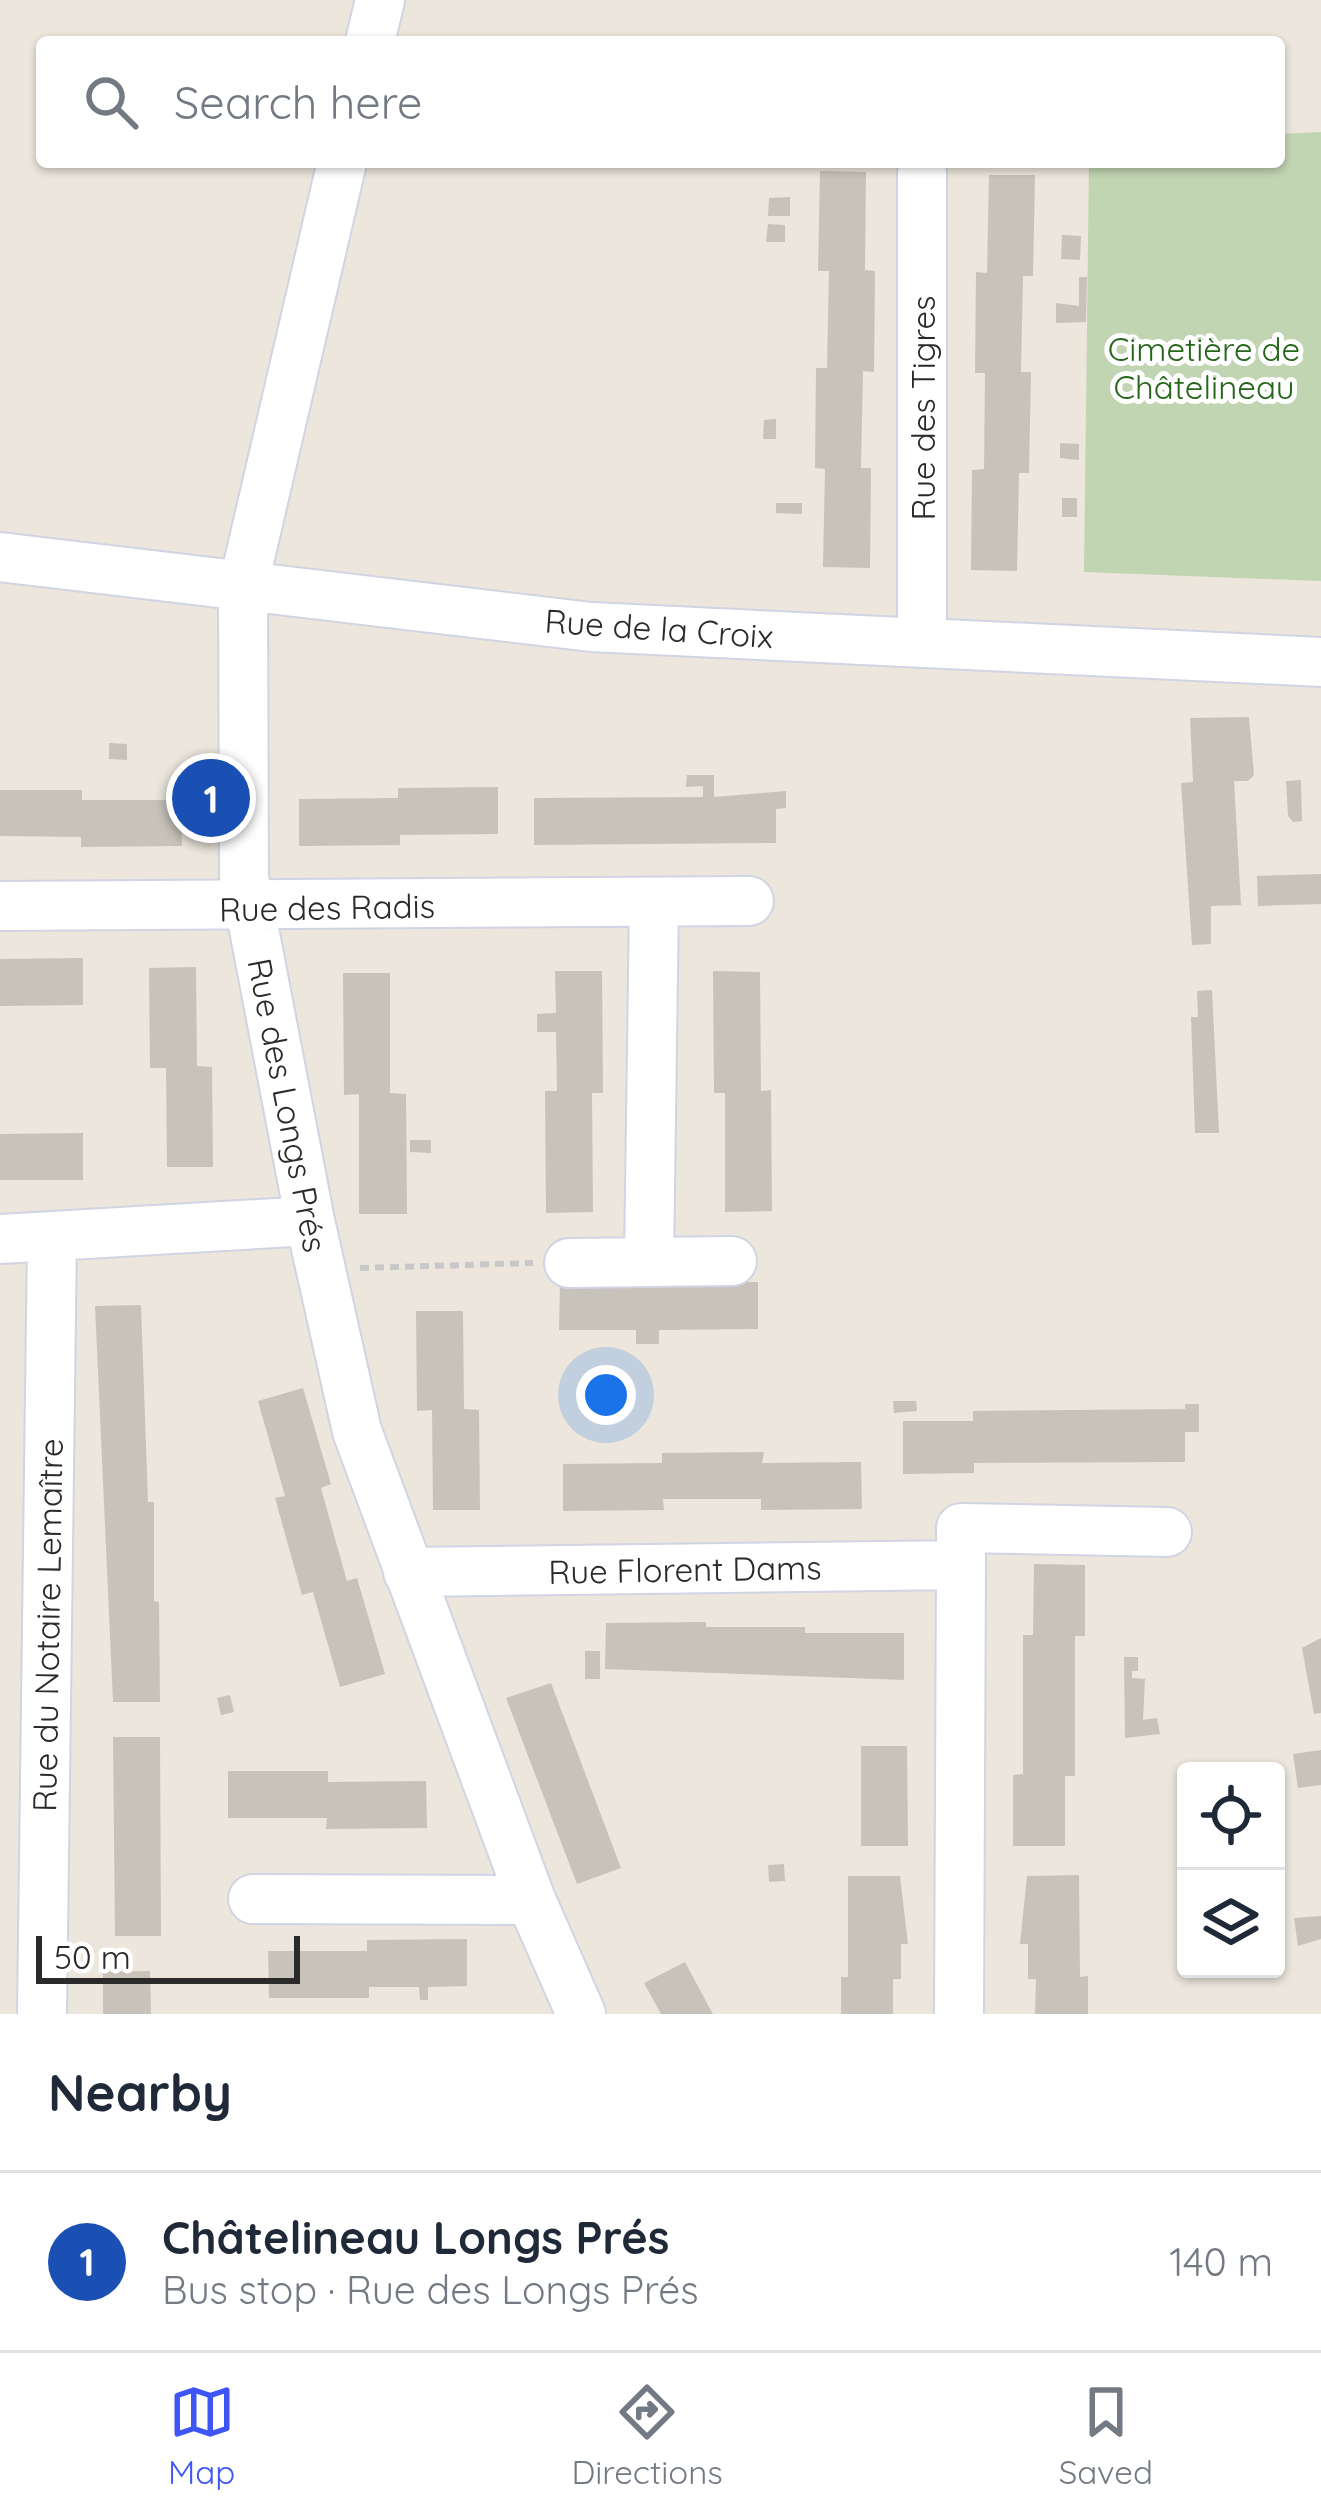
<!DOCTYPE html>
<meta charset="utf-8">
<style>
:root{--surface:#fff;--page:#f6f6f7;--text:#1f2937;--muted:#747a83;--line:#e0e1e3;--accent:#3e56f7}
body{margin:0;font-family:Quicksand,sans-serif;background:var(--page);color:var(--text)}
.controls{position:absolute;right:36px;bottom:36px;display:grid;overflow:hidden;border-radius:12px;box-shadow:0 3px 9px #0004}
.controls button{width:108px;height:108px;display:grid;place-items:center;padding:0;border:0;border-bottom:3px solid var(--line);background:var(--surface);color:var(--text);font:60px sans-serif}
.scale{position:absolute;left:36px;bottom:30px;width:264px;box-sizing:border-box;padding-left:12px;border:6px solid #2a2a2a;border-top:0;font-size:33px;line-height:42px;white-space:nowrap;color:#2a2a2a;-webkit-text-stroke:9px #fff;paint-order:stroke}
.you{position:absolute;left:606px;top:1395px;width:42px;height:42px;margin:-30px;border:9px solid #fff;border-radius:50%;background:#1a73e8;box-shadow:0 0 0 18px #1a73e833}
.badge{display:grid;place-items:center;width:78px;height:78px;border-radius:50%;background:var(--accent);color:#fff;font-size:39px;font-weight:700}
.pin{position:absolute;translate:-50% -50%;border:6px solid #fff;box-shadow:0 3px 12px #0006}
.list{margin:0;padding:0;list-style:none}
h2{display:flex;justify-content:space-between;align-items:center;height:156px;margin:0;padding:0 48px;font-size:51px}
h2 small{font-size:39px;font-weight:400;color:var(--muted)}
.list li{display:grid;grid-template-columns:78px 1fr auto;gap:36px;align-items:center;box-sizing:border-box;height:180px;padding:0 48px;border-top:3px solid var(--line)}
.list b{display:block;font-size:45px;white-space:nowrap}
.list p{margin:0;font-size:39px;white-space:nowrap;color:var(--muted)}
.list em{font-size:39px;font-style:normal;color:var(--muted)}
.icon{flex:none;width:66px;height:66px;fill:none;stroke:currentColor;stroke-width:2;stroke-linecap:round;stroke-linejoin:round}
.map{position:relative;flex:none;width:1321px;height:2014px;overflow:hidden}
.search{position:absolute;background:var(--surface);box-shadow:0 3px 9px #0004;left:36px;right:36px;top:36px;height:132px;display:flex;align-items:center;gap:30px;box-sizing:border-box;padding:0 42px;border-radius:12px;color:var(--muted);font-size:45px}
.sheet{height:336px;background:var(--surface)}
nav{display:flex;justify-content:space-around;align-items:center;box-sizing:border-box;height:168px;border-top:3px solid var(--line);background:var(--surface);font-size:33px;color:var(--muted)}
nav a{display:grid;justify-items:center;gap:6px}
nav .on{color:var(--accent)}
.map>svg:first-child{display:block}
.cemetery{fill:#c2d5b3}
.building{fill:#c7c3bb}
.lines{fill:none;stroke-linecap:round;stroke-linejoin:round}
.minor-casing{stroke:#d1d4e3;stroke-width:52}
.path{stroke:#c8c8c8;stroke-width:6;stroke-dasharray:9 6;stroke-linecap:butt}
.minor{stroke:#fff;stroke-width:48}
.labels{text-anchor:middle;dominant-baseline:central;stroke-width:10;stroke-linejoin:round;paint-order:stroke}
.park-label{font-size:33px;fill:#26661b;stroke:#fff}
.street-label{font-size:33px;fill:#2a2a2a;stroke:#fff}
</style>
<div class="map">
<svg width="1321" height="2014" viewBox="0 0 1321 2014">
<rect width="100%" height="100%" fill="#ece6dc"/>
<path class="cemetery" d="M1321,132V581L1084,572L1089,162H1279V134Z"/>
<path class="building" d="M820,171L866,172L865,270L875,271L874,372L863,371L861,468H871L870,568L823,567L825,469L815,468L816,368H827L829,271H818Z
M989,175H1035L1033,276H1023L1021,372H1031L1029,473H1019L1017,571L971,570L972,470L984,469L985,373H975L976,272L987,273Z
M790,197V216H768L769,198Z
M768,224L785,225V242H766Z
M1062,235L1081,236L1080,260L1061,259Z
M1079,277H1087L1086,322L1056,323V303L1079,306Z
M776,419V439H763L764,420Z
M1060,443L1079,444V460L1060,458Z
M1062,498H1077V517H1062Z
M776,503H802V514L776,513Z
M1249,717L1254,775L1248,781H1234L1241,905L1211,906V944L1192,945L1181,783L1193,782L1190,718Z
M109,743L127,744V760L109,759Z
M687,775H714V797L786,791V808L776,809V843L534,845V798L703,797V786L686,787Z
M1301,780L1302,821L1293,822L1288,816L1286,781Z
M498,787V834L400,835V845L299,846V799L398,798V788Z
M0,790H82V800H181L182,846L81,847V837L0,836Z
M1321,874V904L1258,906L1257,876Z
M83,958V1005L0,1006V959Z
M196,967L197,1066L212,1067L213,1167H167L166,1068H150L149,968Z
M555,971H602L603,1093H592L593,1212L546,1213L545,1091H557L556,1032H537V1014L556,1013Z
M713,971L760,972L761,1091L771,1090L772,1211L725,1212V1093H714Z
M343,973H390V1093L406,1094L407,1214H359V1094L344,1095Z
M1212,990L1219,1133H1195L1191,1017H1198L1197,991Z
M83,1133V1180H0V1134Z
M410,1140H431V1153L410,1152Z
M758,1282V1329L659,1330V1344H636V1330H559L560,1283Z
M141,1305L148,1502H154V1601L159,1602L160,1702H113L95,1306Z
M416,1311H463L464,1409L479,1410L480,1510H433L432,1410L417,1411Z
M303,1388L331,1484L321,1488L334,1535L347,1581L357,1578L385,1674L340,1687L313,1592L302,1595L275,1498L285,1496L258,1401Z
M893,1401H916L917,1411L894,1413Z
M1185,1404H1199V1432H1185V1462L974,1463V1473L903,1474V1421H973V1411L1185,1409Z
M764,1452L762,1463L861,1462L862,1509L761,1510V1499H663L664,1510L563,1511V1464L662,1463V1453Z
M1034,1564L1085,1565V1636H1075V1776H1065V1846H1013V1775L1023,1774V1635H1033Z
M706,1622V1627H805V1633H904V1680L605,1669L606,1623Z
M1321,1638V1713L1314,1714L1302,1648Z
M585,1651H600V1679H585Z
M1124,1657H1138V1671H1132V1678L1145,1679L1143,1720L1157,1718L1160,1734L1125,1738Z
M551,1683L621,1868L577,1884L506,1698Z
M230,1695L234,1712L221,1715L217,1698Z
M113,1737H160L161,1936H115Z
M861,1746H907L908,1846H861Z
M1321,1750V1785L1298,1788L1293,1754Z
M228,1771H328V1782L426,1781L427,1828L326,1829L327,1818H228Z
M784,1864L785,1881L769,1882L768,1865Z
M1079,1875L1080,1977L1088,1976V2014H1035L1036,1979H1028V1944H1020L1027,1876Z
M848,1876H900L908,1944H901V1979H893V2014H841V1977H848Z
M1321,1916V1939L1298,1946L1294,1918Z
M467,1939V1986L428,1987V2000H420L419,1987H369V1998H269L268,1951H367V1940Z
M685,1962L709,2007L713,2014H661L644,1983Z
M150,1971L151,2014H103V1972Z"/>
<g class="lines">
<defs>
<path id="minor" d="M370,42L380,0
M342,162L243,587L244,877L310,1221L357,1431L531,1900L581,2014
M0,557L591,627L1321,662
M922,643V173
M0,906L749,901
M0,1239L310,1221
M649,1262L654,902
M569,1263L732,1261
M408,1572L961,1565V1528L1167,1532
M253,1899L531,1900
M42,2014L52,1237
M959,2014L961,1565"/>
</defs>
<use href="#minor" class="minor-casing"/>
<path class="path" d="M360,1268L533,1263"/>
<use href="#minor" class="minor"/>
</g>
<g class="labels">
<g class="park-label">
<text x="1204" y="348">Cimetière de<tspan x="1204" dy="38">Châtelineau</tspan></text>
</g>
<g class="street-label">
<text transform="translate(922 408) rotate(-90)">Rue des Tigres</text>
<text transform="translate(659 628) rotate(4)">Rue de la Croix</text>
<text transform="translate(327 907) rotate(-1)">Rue des Radis</text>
<text transform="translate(288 1105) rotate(79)">Rue des Longs Prés</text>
<text transform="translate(685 1569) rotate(-1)">Rue Florent Dams</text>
<text transform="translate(47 1625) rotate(-89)">Rue du Notaire Lemaître</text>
</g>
</g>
</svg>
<div class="controls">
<button><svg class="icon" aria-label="locate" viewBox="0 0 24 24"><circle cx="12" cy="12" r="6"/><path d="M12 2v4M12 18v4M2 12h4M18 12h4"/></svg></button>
<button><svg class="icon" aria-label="layers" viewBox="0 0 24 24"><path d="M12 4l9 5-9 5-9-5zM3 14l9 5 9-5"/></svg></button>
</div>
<div class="scale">50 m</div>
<div class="you"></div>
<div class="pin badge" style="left:211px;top:798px;background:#1a4fb4">1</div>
<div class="search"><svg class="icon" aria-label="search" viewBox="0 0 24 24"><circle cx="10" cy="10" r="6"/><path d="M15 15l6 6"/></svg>Search here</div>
</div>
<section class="sheet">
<h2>Nearby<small></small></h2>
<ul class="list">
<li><span class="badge" style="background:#1a4fb4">1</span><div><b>Châtelineau Longs Prés</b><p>Bus stop · Rue des Longs Prés</p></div><em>140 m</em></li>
</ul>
</section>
<nav>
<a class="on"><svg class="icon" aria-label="map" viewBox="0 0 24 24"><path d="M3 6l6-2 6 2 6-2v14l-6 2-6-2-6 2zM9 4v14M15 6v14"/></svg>Map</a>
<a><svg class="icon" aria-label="directions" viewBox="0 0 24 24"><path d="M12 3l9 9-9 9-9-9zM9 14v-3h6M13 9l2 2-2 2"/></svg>Directions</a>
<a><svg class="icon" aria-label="saved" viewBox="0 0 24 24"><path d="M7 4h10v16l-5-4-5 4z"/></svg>Saved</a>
</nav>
